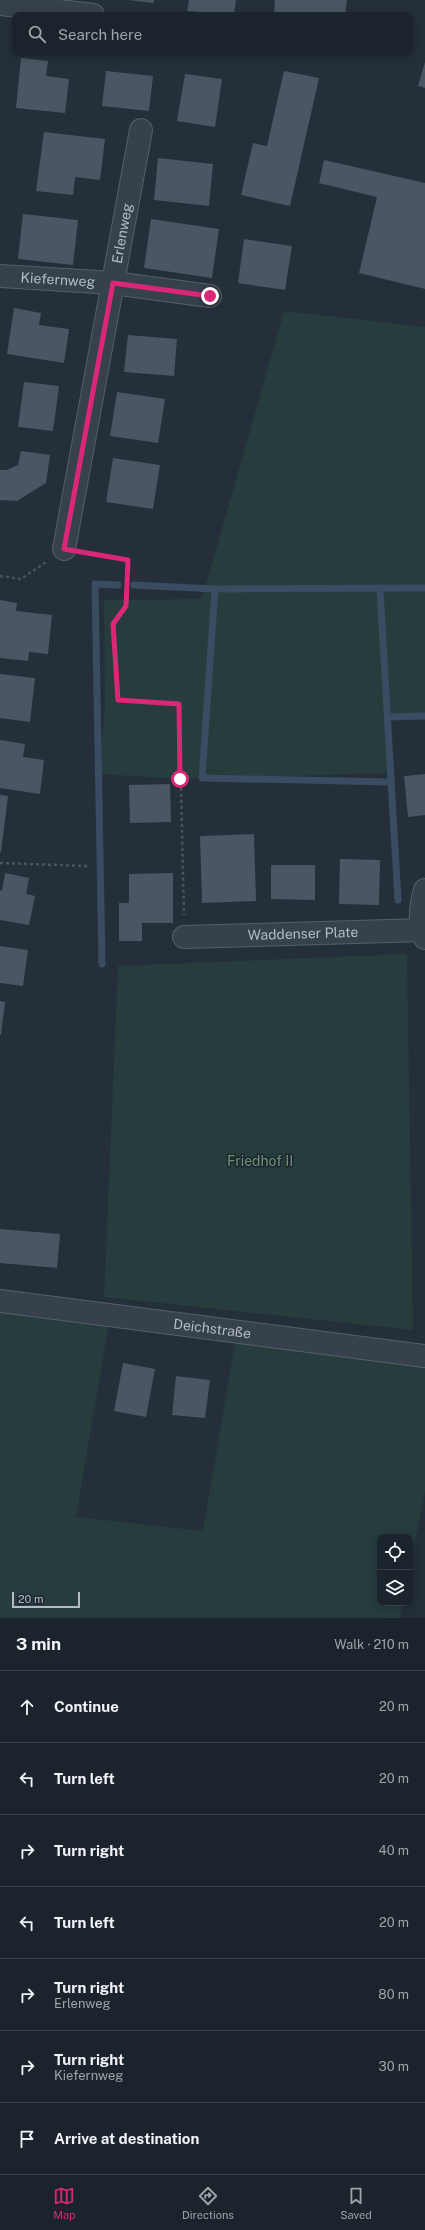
<!DOCTYPE html>
<meta charset="utf-8">
<style>
:root{--surface:#1b232c;--page:#282f38;--text:#f1f3f6;--muted:#a0a4a9;--line:#394048;--accent:#db2777}
body{margin:0;font-family:"Public Sans",sans-serif;background:var(--page);color:var(--text)}
.controls{position:absolute;right:12px;bottom:12px;display:grid;overflow:hidden;border-radius:8px;box-shadow:0 2px 10px #0003}
.controls button{width:36px;height:36px;display:grid;place-items:center;padding:0;border:0;border-bottom:1px solid var(--line);background:var(--surface);color:var(--text);font:20px sans-serif}
.scale{position:absolute;left:12px;bottom:10px;width:68px;box-sizing:border-box;padding-left:4px;border:2px solid #b3bcc6;border-top:0;font-size:11px;line-height:14px;white-space:nowrap;color:#b3bcc6;-webkit-text-stroke:3px #1d2630;paint-order:stroke}
.stop{position:absolute;width:12px;height:12px;margin:-9px;border:3px solid #db2777;border-radius:50%;background:#fff}
.stop.end{background:#db2777;border-color:#fff;box-shadow:0 1px 4px #0008}
.list{margin:0;padding:0;list-style:none}
h2{display:flex;justify-content:space-between;align-items:center;height:52px;margin:0;padding:0 16px;font-size:17px}
h2 small{font-size:13px;font-weight:400;color:var(--muted)}
.list li{display:grid;grid-template-columns:26px 1fr auto;gap:12px;align-items:center;box-sizing:border-box;height:72px;padding:0 16px;border-top:1px solid var(--line)}
.list b{display:block;font-size:15px;white-space:nowrap}
.list p{margin:0;font-size:13px;white-space:nowrap;color:var(--muted)}
.list em{font-size:13px;font-style:normal;color:var(--muted)}
.icon{flex:none;width:22px;height:22px;fill:none;stroke:currentColor;stroke-width:2;stroke-linecap:round;stroke-linejoin:round}
.map{position:relative;flex:none;width:425px;height:1618px;overflow:hidden}
.search{position:absolute;background:var(--surface);box-shadow:0 2px 10px #0003;left:12px;right:12px;top:12px;height:44px;display:flex;align-items:center;gap:10px;box-sizing:border-box;padding:0 14px;border-radius:8px;color:var(--muted);font-size:15px}
.sheet{height:556px;background:var(--surface)}
nav{display:flex;justify-content:space-around;align-items:center;box-sizing:border-box;height:56px;border-top:1px solid var(--line);background:var(--surface);font-size:11px;color:var(--muted)}
nav a{display:grid;justify-items:center;gap:2px}
nav .on{color:var(--accent)}
.map>svg:first-child{display:block}
.green{fill:#273c3c}
.lines{fill:none;stroke-linecap:round;stroke-linejoin:round}
.stream{stroke:#394c61;stroke-width:7}
.building{fill:#4a5663}
.minor-casing{stroke:#565f69;stroke-width:24}
.path{stroke:#445759;stroke-width:2.5;stroke-dasharray:3 3;stroke-linecap:butt}
.minor{stroke:#37414b;stroke-width:22}
.route{stroke:#db2777;stroke-width:5}
.labels{text-anchor:middle;dominant-baseline:central;stroke-width:3;stroke-linejoin:round;paint-order:stroke}
.street-label{font-size:14px;fill:#b3bcc6;stroke:#1d2630}
.park-label{font-size:14px;fill:#6b9672;stroke:#1d2630}
</style>
<div class="map">
<svg width="425" height="1618" viewBox="0 0 425 1618">
<rect width="100%" height="100%" fill="#242f3a"/>
<path class="green" d="M284,311L425,327V716L388,717L391,773L180,779L99,774L105,708L104,600L202,599Z
M407,954L413,1330L104,1297L118,966Z
M0,1309L109,1323L76,1517L203,1531L235,1341L425,1367V1491L410,1567V1537H380V1603H403L400,1618H0Z"/>
<g class="lines">
<path class="stream" d="M134,585L215,589L425,588
M215,589L202,778L390,782
M380,590L398,900
M388,717L425,716
M102,964L95,584L118,585"/>
</g>
<path class="building" d="M128,0H154V3Z
M189,0H236L234,15L187,11Z
M275,0H347L345,15L274,14Z
M21,58L48,61L46,76L69,79L65,113L16,108Z
M425,62V88L418,86Z
M106,71L153,76L149,111L102,106Z
M284,71L319,78L290,206L241,195L253,143L267,146Z
M185,74L222,79L215,127L177,121Z
M44,132L105,139L100,180L75,177L73,195L36,191Z
M158,158L213,164L209,206L154,200Z
M324,160L425,183V289L359,273L377,197L319,183Z
M23,214L78,220L73,265L18,259Z
M151,219L219,229L212,278L144,268Z
M244,239L292,246L285,290L238,283Z
M14,308L41,313L39,325L69,329L64,363L7,354Z
M128,335L177,339L174,376L124,372Z
M24,382L59,386L53,431L18,427Z
M117,392L165,399L158,443L110,436Z
M21,451L50,455L46,483L17,501L0,500V470H7L18,465Z
M113,458L160,465L153,509L106,502Z
M0,600L17,603L16,611L52,615L48,654L29,652L28,661L0,658Z
M0,674L35,678L30,722L0,718Z
M0,740L25,744L23,757L44,760L40,794L0,788Z
M425,774V815L408,817L404,776Z
M170,784L171,822L130,823L129,785Z
M0,795L8,796L1,852H0Z
M254,834L256,901L202,903L200,836Z
M340,859L380,860L379,905L339,904Z
M271,865H315V900L271,899Z
M5,873L29,878L26,894L35,896L29,925L0,920V890L2,891Z
M173,873V923H142V941H119V903H129V874Z
M0,946L28,950L23,986L0,983Z
M0,1001L5,1002L1,1035H0Z
M0,1229L60,1234L57,1268L0,1263Z
M123,1363L155,1369L146,1417L114,1411Z
M176,1376L210,1380L205,1418L172,1415Z"/>
<g class="lines">
<defs>
<g id="minor">
<path d="M0,4L93,15"/>
<path id="s1" d="M0,276L113,283L210,296"/>
<path id="s2" d="M64,549L141,130"/>
<path d="M425,890C420,906 419,922 425,938"/>
<path id="s3" d="M184,937L422,930"/>
<path id="s4" d="M0,1301L425,1356"/>
</g>
</defs>
<use href="#minor" class="minor-casing"/>
<path class="path" d="M87,553L127,560L126,606L113,624L118,700L179,704L184,915
M0,576L21,579L46,562
M0,863L87,866"/>
<use href="#minor" class="minor"/>
</g>
<g class="lines">
<path class="route" d="M180,779L179,704L118,700L113,624L126,606L128,560L64,549L113,283L210,296"/>
</g>
<g class="labels">
<g class="street-label">
<text stroke="none"><textPath href="#s2" startOffset="321">Erlenweg</textPath></text>
<text stroke="none"><textPath href="#s1" startOffset="58">Kiefernweg</textPath></text>
<text stroke="none"><textPath href="#s3" startOffset="119">Waddenser Plate</textPath></text>
<text stroke="none"><textPath href="#s4" startOffset="214">Deichstraße</textPath></text>
</g>
<g class="park-label">
<text x="260" y="1161">Friedhof II</text>
</g>
</g>
</svg>
<div class="controls">
<button><svg class="icon" aria-label="locate" viewBox="0 0 24 24"><circle cx="12" cy="12" r="6"/><path d="M12 2v4M12 18v4M2 12h4M18 12h4"/></svg></button>
<button><svg class="icon" aria-label="layers" viewBox="0 0 24 24"><path d="M12 4l9 5-9 5-9-5zM3 14l9 5 9-5"/></svg></button>
</div>
<div class="scale">20 m</div>
<div class="stop" style="left:180px;top:779px"></div>
<div class="stop end" style="left:210px;top:296px"></div>
<div class="search"><svg class="icon" aria-label="search" viewBox="0 0 24 24"><circle cx="10" cy="10" r="6"/><path d="M15 15l6 6"/></svg>Search here</div>
</div>
<section class="sheet">
<h2>3 min<small>Walk · 210 m</small></h2>
<ul class="list">
<li><svg class="icon" aria-label="ahead" viewBox="0 0 24 24"><path d="M12 20V5M6 11l6-6 6 6"/></svg><div><b>Continue</b></div><em>20 m</em></li>
<li><svg class="icon" aria-label="left" viewBox="0 0 24 24"><path d="M17 20v-9H6M10 6l-5 5 5 5"/></svg><div><b>Turn left</b></div><em>20 m</em></li>
<li><svg class="icon" aria-label="right" viewBox="0 0 24 24"><path d="M7 20v-9h11M14 6l5 5-5 5"/></svg><div><b>Turn right</b></div><em>40 m</em></li>
<li><svg class="icon" aria-label="left" viewBox="0 0 24 24"><path d="M17 20v-9H6M10 6l-5 5 5 5"/></svg><div><b>Turn left</b></div><em>20 m</em></li>
<li><svg class="icon" aria-label="right" viewBox="0 0 24 24"><path d="M7 20v-9h11M14 6l5 5-5 5"/></svg><div><b>Turn right</b><p>Erlenweg</p></div><em>80 m</em></li>
<li><svg class="icon" aria-label="right" viewBox="0 0 24 24"><path d="M7 20v-9h11M14 6l5 5-5 5"/></svg><div><b>Turn right</b><p>Kiefernweg</p></div><em>30 m</em></li>
<li><svg class="icon" aria-label="arrive" viewBox="0 0 24 24"><path d="M6 21V4h12l-3 4 3 4H6"/></svg><div><b>Arrive at destination</b></div></li>
</ul>
</section>
<nav>
<a class="on"><svg class="icon" aria-label="map" viewBox="0 0 24 24"><path d="M3 6l6-2 6 2 6-2v14l-6 2-6-2-6 2zM9 4v14M15 6v14"/></svg>Map</a>
<a><svg class="icon" aria-label="directions" viewBox="0 0 24 24"><path d="M12 3l9 9-9 9-9-9zM9 14v-3h6M13 9l2 2-2 2"/></svg>Directions</a>
<a><svg class="icon" aria-label="saved" viewBox="0 0 24 24"><path d="M7 4h10v16l-5-4-5 4z"/></svg>Saved</a>
</nav>
